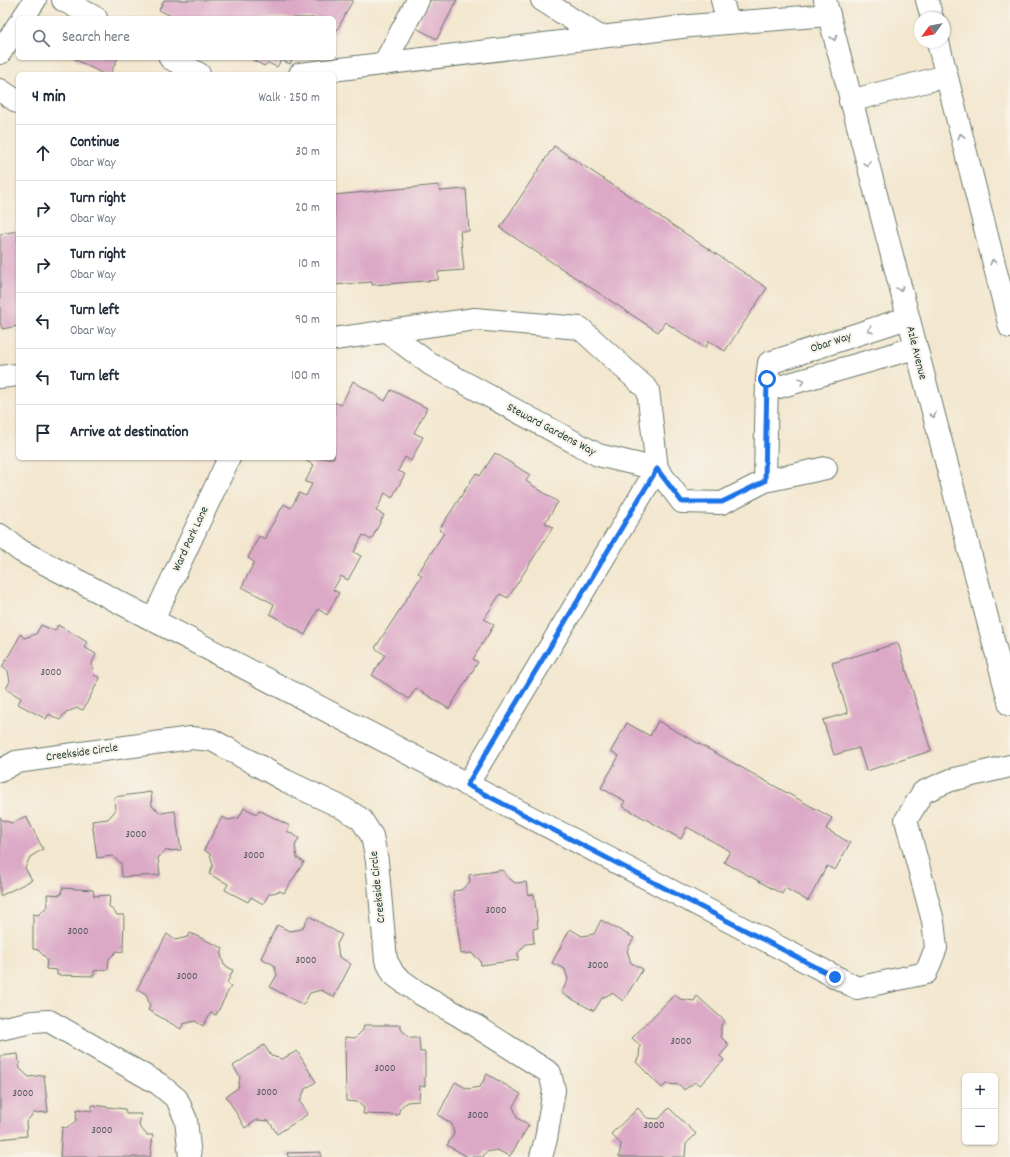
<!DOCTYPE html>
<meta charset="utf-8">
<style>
:root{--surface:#fff;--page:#f6f6f7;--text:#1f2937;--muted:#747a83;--line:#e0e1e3}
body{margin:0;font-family:Dekko,sans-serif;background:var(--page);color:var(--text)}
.controls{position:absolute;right:12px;bottom:12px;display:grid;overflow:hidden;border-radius:6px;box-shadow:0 1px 3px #0004}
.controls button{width:36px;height:36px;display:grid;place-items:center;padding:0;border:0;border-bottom:1px solid var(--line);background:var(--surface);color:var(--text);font:20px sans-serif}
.compass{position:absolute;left:914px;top:12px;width:36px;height:36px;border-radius:50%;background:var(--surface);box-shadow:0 1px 3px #0004;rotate:237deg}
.stop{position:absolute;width:12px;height:12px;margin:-9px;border:3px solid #1a73e8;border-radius:50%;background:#fff}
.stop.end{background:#1a73e8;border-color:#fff;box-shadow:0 1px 4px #0008}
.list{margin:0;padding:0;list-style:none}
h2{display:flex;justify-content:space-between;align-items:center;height:52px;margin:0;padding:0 16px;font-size:17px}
h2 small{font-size:13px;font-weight:400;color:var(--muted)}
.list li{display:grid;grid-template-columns:26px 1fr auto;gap:12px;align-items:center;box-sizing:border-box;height:56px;padding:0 16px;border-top:1px solid var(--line)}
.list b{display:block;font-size:15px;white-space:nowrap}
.list p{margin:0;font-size:13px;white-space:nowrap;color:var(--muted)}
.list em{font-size:13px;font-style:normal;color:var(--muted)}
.icon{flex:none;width:22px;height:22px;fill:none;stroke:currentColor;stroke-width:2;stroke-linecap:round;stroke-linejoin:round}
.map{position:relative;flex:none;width:1010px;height:1157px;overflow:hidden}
.search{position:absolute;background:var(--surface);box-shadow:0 1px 3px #0004;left:16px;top:16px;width:320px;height:44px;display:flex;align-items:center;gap:10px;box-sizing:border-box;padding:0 14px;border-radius:6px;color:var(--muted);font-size:15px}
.panel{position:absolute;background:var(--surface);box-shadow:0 1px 3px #0004;left:16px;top:72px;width:320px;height:388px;border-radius:6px}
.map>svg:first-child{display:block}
.building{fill:#dba8c6}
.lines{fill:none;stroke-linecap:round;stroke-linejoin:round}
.minor-casing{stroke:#69786a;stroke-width:24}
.major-casing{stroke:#69786a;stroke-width:24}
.minor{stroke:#fff;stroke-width:22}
.major{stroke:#fff;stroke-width:22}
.oneway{stroke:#8f9e9a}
.route{stroke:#1a73e8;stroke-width:5}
.labels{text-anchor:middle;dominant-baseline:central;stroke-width:4;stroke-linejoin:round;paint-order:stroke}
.number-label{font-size:10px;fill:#4e5858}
.street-label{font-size:12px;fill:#1f3d34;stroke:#f7f3e8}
</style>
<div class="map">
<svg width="1010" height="1157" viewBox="0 0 1010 1157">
<rect width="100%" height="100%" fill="#f7f3e8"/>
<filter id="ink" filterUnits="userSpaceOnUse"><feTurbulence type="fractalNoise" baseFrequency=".025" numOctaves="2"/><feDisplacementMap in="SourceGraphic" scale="8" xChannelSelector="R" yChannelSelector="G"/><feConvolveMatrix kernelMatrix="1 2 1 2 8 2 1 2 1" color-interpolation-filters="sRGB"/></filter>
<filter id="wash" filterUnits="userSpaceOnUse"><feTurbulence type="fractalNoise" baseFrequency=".012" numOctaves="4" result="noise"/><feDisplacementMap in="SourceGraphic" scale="16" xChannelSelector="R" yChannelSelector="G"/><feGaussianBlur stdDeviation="0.9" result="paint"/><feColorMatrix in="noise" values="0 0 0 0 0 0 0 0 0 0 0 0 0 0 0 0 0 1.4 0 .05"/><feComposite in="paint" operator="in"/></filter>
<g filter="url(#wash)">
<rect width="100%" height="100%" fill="#f3e7cf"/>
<g id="blocks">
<path class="building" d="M164,0H353L334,36V18H175L159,10Z
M430,0H457L437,39L416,28Z
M73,58H118L110,74H103Z
M249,58H293L290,64L281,60L277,67L268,63L264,66Z
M554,146L767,288L725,351L709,341L705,348L665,322L658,332L500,228Z
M439,185L440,191L466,189L469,231H460L464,270L438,272V280L372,285V282L334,285V195Z
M18,231V326L2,329L0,322V234Z
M353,381L385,401L391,390L427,408L414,433L423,437L411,461L405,457L398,471L405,474L392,498L385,493L376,511L384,515L371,540L363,535L354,552L361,556L348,580L341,576L333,590L339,593L327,615L318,609L305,635L270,614L274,604L242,587L254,562L248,558L259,536L265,539L266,535L284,504L291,508L299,493L306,496L312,484L305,482L314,465L306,461L308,458H334V402L341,405Z
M495,453L530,475L526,481L558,502L545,523L553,527L508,598L500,594L484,619L494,625L473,659L478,662L449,709L416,688L409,699L372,675L385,655L375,648L422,575L418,573L444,533L439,530L476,473L480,476Z
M41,625L55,631L58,625L87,642L84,647L96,654L92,663L94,675L100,678L83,710L78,708L66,712L60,720L49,714L46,719L18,704L21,698L6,689L10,681L8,671L2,667L21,634L24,638L36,634Z
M898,643L931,751L866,771L859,748L834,755L823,720L848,713L832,663Z
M658,721L832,818L826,829L850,843L835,870L827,866L808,901L785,888L782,894L724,862L730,851L687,827L681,839L622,806L625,801L601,788L619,756L611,751L627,723L650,736Z
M151,792L152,806L161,813L175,811L181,850L165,851L158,858L160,875L122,877L121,863L112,856L97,858L92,821L108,819L115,811L114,797Z
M244,808L257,814L259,810L290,826L287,831L299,838L295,846L297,858L304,862L284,893L280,891L269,894L263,904L251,897L248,902L225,890L228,884L209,874L213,865L210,854L204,850L222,817L228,820L239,818Z
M26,816L43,849L30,857L25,868L32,880L0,896V817L2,820L12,823Z
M503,870L506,876L515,883L526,882L528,895L534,894L538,928L533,929L534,943L526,944L518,953V960L481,965L480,960L471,953L461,954L453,891L461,890L470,882L469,875Z
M62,888L93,890L94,896L110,895L109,906L117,915H124L123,952L117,951L109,959L108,969L94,971V976L57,975V970L46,969L47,959L38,950L33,949V914L38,915L48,906L47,894L61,895Z
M309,916L342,935L337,944L339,957L351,964L334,997L321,990L310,993L303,1005L270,987L277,975L274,965L261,958L277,925L290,931L302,929Z
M601,920L634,938L627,950L631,963L643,969L623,1001L612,993L602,998L594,1011L561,993L568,980L565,969L552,963L570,929L582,936L594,934Z
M190,933L223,948L221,955L224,965L233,970L227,983L231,986L216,1015L211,1013L203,1026L195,1021L183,1024L181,1029L148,1010L150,1006L146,994L137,989L167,934L175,940L188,937Z
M675,994L680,999L694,1001L697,996L725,1021L721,1025V1037L729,1045L720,1056L724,1060L700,1085L695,1082L684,1090L680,1085L666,1084L662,1088L636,1062L639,1057L640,1045L632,1038Z
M364,1025H401V1029L409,1038H419L420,1052H425V1086H420L419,1101L407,1102L400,1108L398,1115L363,1114L364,1108L357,1102L346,1101L345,1037L355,1038L363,1030Z
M264,1045L271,1056L282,1059L297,1051L316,1082L305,1089L300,1102L308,1114L277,1134L269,1121L257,1120L245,1128L226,1096L238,1088L240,1077L233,1066Z
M18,1054L20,1069L29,1077L44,1075L48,1112L34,1113L26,1122L27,1136L0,1139V1056Z
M487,1074L521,1094L513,1106L517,1118L529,1125L510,1156L497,1150L486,1152L483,1157H468L447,1145L454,1134L452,1124L438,1115L455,1082L468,1089L480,1087Z
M92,1105L125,1109L126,1114H141L139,1126L147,1135H153L150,1157H60L62,1127L66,1128L76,1121L77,1109L92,1111Z
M638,1108L647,1118L659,1119L669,1108L696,1134L686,1144L685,1157H619L621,1144L611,1134Z
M321,1152V1157H288L287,1153Z"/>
</g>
</g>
<g filter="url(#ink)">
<use href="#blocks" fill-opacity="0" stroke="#69786a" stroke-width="1"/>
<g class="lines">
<defs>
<path id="minor" d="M63,0L96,18
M542,0L600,37
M722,0L728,23
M23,18L35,0
M0,53L18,25
M170,58L199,74
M384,64L418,0
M300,74L690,26L829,15
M0,90L18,102
M386,331L430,364L598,455L657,469
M334,339L475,319L580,328L648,390L657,469
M0,377L18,375
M767,379L779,387L915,348
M657,469L682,502L722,503L765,481L826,468
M765,481L767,379L769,363L907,318
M0,535L21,551L857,988L926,973L936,948L933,921L906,820L923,792L951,780L1010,766
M153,620L229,458
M0,771L16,762L191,738L212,740L286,781L343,808L361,819L372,836L377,861L386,960L394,975L419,993L460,1016L550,1073L554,1090L546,1139L541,1157
M467,785L657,469
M0,1029L32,1022L49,1021L159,1084L177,1099L186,1120L190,1157"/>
<path id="major" d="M825,0L1010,705
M927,0L932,18
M938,42L1010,327
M850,101L946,76"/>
</defs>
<use href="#minor" class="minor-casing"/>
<use href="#major" class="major-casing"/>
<use href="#minor" class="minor"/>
<use href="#major" class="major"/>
</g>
<defs><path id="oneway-chevron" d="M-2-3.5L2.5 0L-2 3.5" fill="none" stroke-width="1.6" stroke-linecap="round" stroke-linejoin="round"/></defs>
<g class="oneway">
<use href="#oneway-chevron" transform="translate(834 38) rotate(76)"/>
<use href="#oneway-chevron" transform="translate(961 136) rotate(-104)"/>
<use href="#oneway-chevron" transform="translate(867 164) rotate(75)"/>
<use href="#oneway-chevron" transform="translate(993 262) rotate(-104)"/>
<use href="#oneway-chevron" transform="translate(900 289) rotate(75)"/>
<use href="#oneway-chevron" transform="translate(870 330) rotate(162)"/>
<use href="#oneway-chevron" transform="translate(802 381) rotate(-16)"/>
<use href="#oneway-chevron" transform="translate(933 415) rotate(75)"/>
</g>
</g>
<g class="lines" filter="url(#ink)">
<path class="route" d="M767,379L765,481L722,502H682L657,469L467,785L835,977"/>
</g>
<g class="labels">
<g class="number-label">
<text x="51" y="673">3000</text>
<text x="136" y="835">3000</text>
<text x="254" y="856">3000</text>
<text x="496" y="911">3000</text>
<text x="78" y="932">3000</text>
<text x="306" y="961">3000</text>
<text x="598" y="966">3000</text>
<text x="187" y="977">3000</text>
<text x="681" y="1042">3000</text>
<text x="385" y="1069">3000</text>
<text x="267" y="1093">3000</text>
<text x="23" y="1094">3000</text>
<text x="478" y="1116">3000</text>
<text x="654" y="1126">3000</text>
<text x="102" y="1131">3000</text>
</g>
<g class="street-label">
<text transform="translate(831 343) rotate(-18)">Obar Way</text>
<text transform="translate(916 353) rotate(76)">Azle Avenue</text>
<text transform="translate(551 430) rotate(28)">Steward Gardens Way</text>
<text transform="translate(191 539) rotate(-65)">Ward Park Lane</text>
<text transform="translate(82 753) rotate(-8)">Creekside Circle</text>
<text transform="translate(378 887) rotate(-96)">Creekside Circle</text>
</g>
</g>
</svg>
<div class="controls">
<button>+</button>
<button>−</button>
</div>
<svg class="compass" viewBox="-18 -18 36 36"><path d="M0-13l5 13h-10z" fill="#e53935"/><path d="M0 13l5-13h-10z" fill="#747a83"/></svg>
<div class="stop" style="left:767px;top:379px"></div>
<div class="stop end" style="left:835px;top:977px"></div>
<div class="search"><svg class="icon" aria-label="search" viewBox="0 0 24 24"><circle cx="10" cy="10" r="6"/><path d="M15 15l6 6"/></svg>Search here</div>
<section class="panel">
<h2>4 min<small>Walk · 250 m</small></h2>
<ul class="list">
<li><svg class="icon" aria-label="ahead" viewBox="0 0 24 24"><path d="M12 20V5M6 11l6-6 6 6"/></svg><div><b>Continue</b><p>Obar Way</p></div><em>30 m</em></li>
<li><svg class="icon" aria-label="right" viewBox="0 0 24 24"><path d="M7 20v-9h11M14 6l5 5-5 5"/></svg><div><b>Turn right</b><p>Obar Way</p></div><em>20 m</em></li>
<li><svg class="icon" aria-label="right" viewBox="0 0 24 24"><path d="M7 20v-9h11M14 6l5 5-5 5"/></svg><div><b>Turn right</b><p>Obar Way</p></div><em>10 m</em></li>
<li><svg class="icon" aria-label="left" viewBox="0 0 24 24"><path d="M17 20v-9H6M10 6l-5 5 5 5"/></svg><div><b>Turn left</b><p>Obar Way</p></div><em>90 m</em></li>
<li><svg class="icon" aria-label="left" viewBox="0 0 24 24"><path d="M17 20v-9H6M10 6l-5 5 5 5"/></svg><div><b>Turn left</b></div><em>100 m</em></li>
<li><svg class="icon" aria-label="arrive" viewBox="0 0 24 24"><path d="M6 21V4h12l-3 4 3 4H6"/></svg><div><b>Arrive at destination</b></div></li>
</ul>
</section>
</div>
